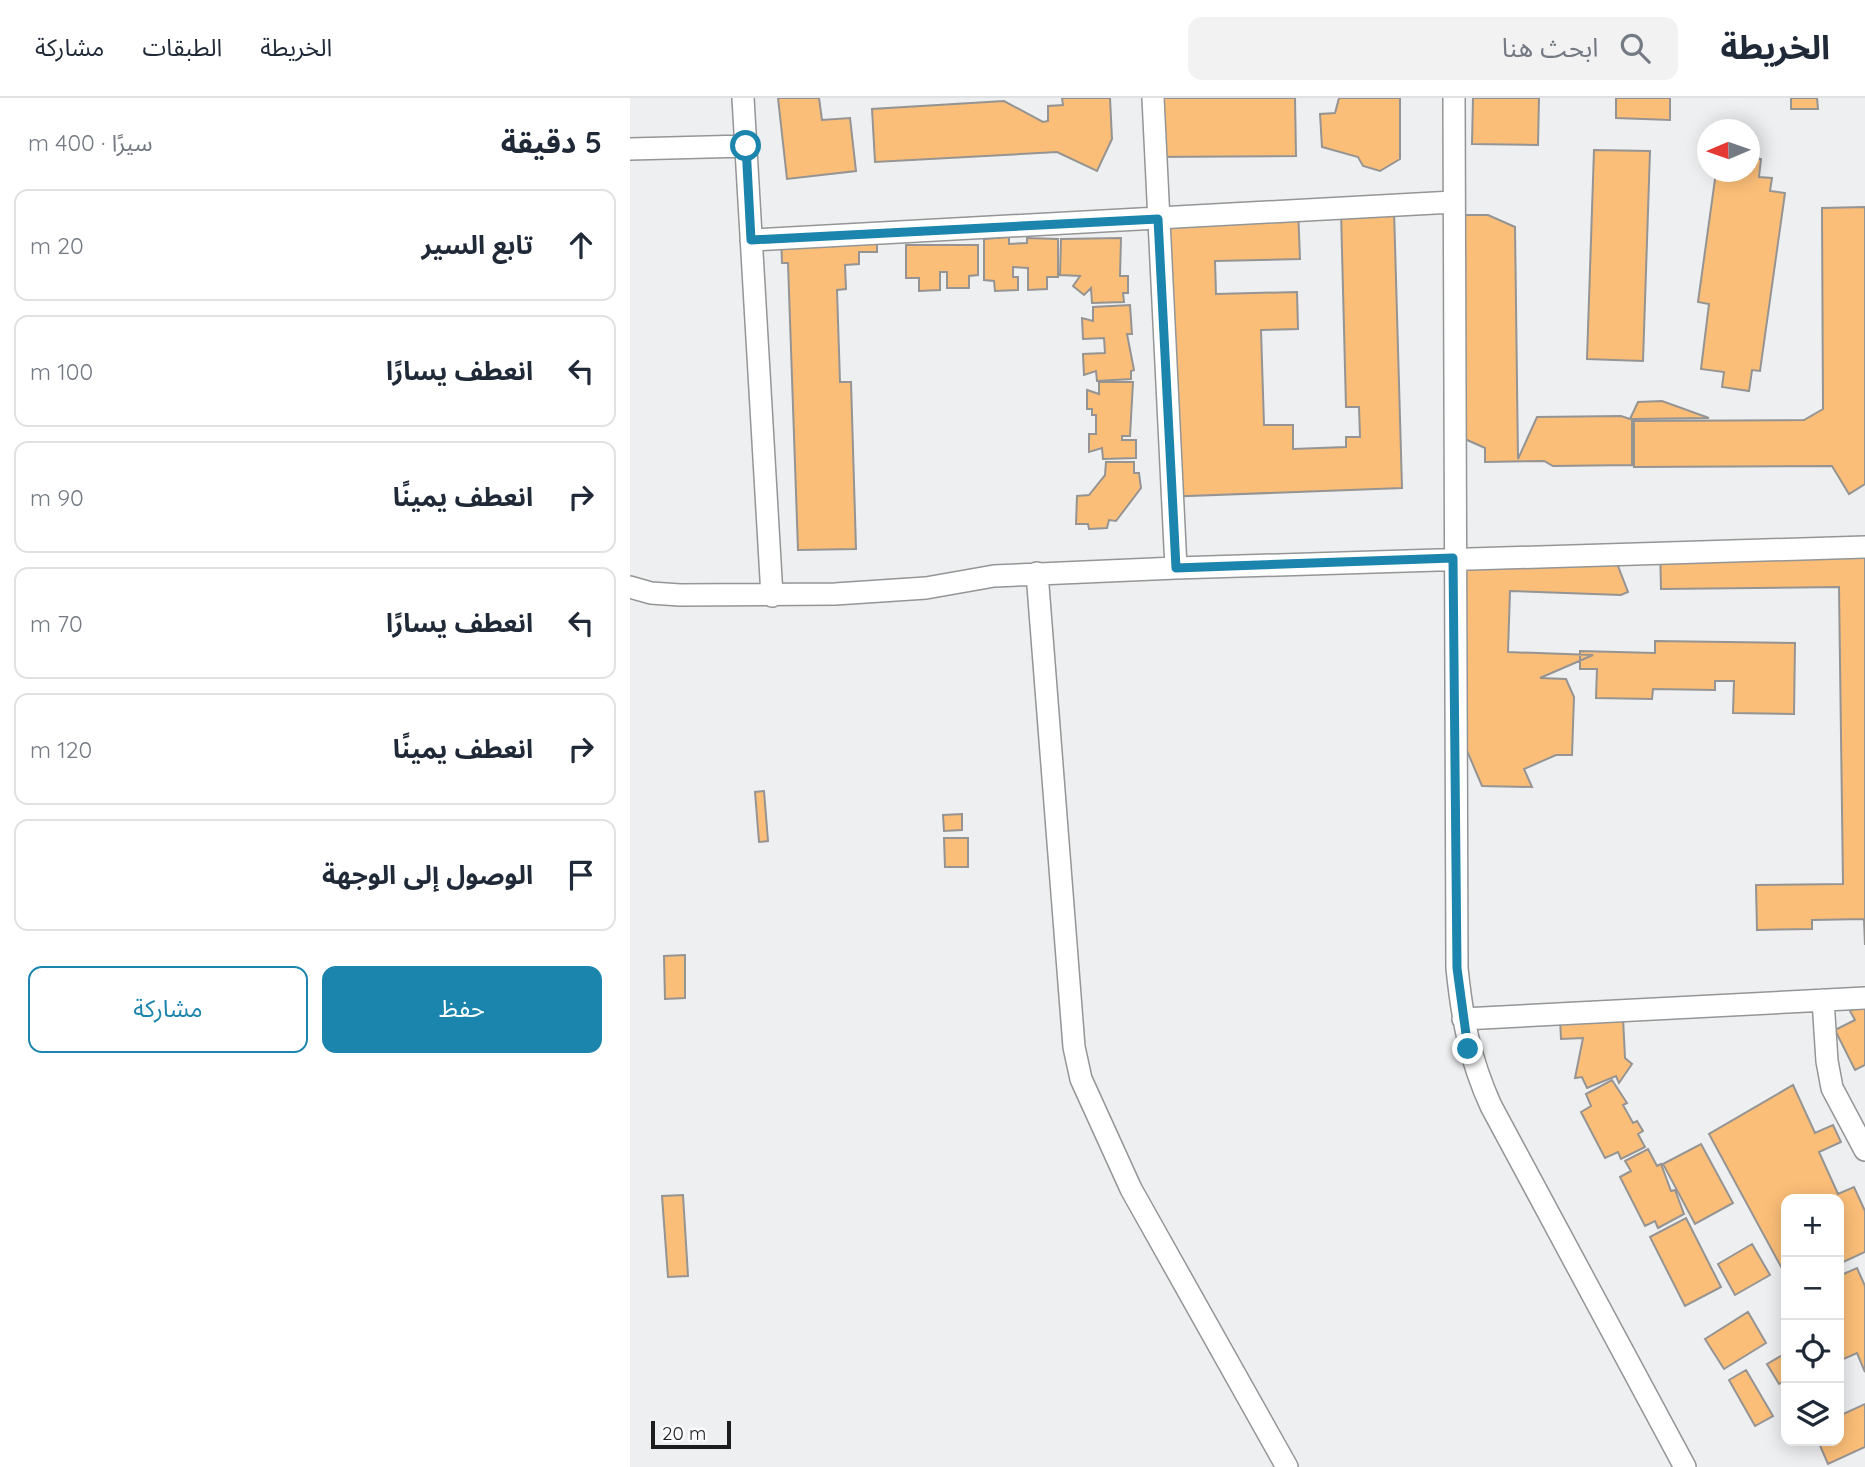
<!DOCTYPE html>
<html lang="ar">
<meta charset="utf-8">
<style>
:root{--surface:#fff;--page:#f2f2f3;--text:#1f2937;--muted:#747a83;--line:#e0e1e3;--accent:#1c85ad}
body{margin:0;font-family:Quicksand,"Noto Sans Arabic",sans-serif;background:var(--page);color:var(--text);direction:rtl}
.controls{position:absolute;right:21px;bottom:21px;display:grid;overflow:hidden;border-radius:14px;box-shadow:0 4px 18px #0003}
.controls button{width:63px;height:63px;display:grid;place-items:center;padding:0;border:0;border-bottom:2px solid var(--line);background:var(--surface);color:var(--text);font:35px sans-serif}
.compass{position:absolute;left:1067px;top:21px;width:63px;height:63px;border-radius:50%;background:var(--surface);box-shadow:0 4px 18px #0003;rotate:268deg}
.scale{position:absolute;left:21px;bottom:18px;width:80px;box-sizing:border-box;padding-left:7px;border:4px solid #1d1d1d;border-top:0;font-size:19px;line-height:24px;white-space:nowrap;color:#1d1d1d;-webkit-text-stroke:5px #fbfcfd;paint-order:stroke}
.stop{position:absolute;width:21px;height:21px;margin:-16px;border:5px solid #1c85ad;border-radius:50%;background:#fff}
.stop.end{background:#1c85ad;border-color:#fff;box-shadow:0 2px 7px #0008}
.list{margin:0;padding:0;list-style:none}
h2{display:flex;justify-content:space-between;align-items:center;height:91px;margin:0;padding:0 28px;font-size:30px}
h2 small{font-size:23px;font-weight:400;color:var(--muted)}
.list li{display:grid;grid-template-columns:46px 1fr auto;gap:21px;align-items:center;box-sizing:border-box;height:112px;margin:0 14px 14px;padding:0 14px;border:2px solid var(--line);border-radius:14px}
.list b{display:block;font-size:26px;white-space:nowrap}
.list em{font-size:23px;font-style:normal;color:var(--muted)}
.actions{display:flex;gap:14px;padding:21px 28px}
.actions a{flex:1;padding:16px 0;border:2px solid var(--accent);border-radius:14px;text-align:center;font-size:24px;color:var(--accent)}
.actions .main{background:var(--accent);color:#fff}
.icon{flex:none;width:38px;height:38px;fill:none;stroke:currentColor;stroke-width:2;stroke-linecap:round;stroke-linejoin:round}
.map{position:relative;flex:none;width:1235px;height:1369px;overflow:hidden;direction:ltr}
header{display:flex;align-items:center;gap:42px;box-sizing:border-box;height:98px;padding:0 35px;background:var(--surface);border-bottom:2px solid var(--line)}
header strong{font-size:33px}
nav{display:flex;gap:38px;margin-inline-start:auto;font-size:24px}
.search{width:490px;height:63px;background:var(--page);display:flex;align-items:center;gap:18px;box-sizing:border-box;padding:0 24px;border-radius:14px;color:var(--muted);font-size:26px}
main{display:flex}
aside{flex:1;background:var(--surface)}
.map>svg:first-child{display:block}
.building{fill:#fbbe78;stroke:#959493;stroke-width:2}
.lines{fill:none;stroke-linecap:round;stroke-linejoin:round}
.minor-casing{stroke:#949596;stroke-width:24}
.minor{stroke:#fff;stroke-width:21}
.route{stroke:#1c85ad;stroke-width:9}
</style>
<header>
<strong>الخريطة</strong>
<div class="search"><svg class="icon" aria-label="search" viewBox="0 0 24 24"><circle cx="10" cy="10" r="6"/><path d="M15 15l6 6"/></svg>ابحث هنا</div>
<nav><a>الخريطة</a><a>الطبقات</a><a>مشاركة</a></nav>
</header>
<main>
<div class="map">
<svg width="1235" height="1369" viewBox="0 0 1235 1369">
<rect width="100%" height="100%" fill="#eeeff0"/>
<path class="building" d="M148,0H189L192,22L220,20L226,73L157,81Z
M432,0H480L482,41L467,73L427,54L245,64L242,11L374,3L413,24L418,23V8L433,7Z
M518,0H665L666,58L519,59Z
M709,0H770V61L750,73L733,68L728,59L692,49L690,16L705,15Z
M843,0H909L908,47L842,46Z
M986,0H1040V22L986,20Z
M1161,0H1187L1188,11H1161Z
M964,52L1020,53L1013,263L957,261Z
M1120,59L1131,61L1129,79L1142,80L1140,93L1155,95L1130,273L1122,272L1119,293L1092,289L1094,274L1071,271L1079,206L1068,204L1086,74H1120Z
M1235,109V386L1219,396L1202,368L1004,369V323L1174,322L1193,311L1192,110Z
M668,110L670,161L585,163L586,196L667,194L668,231L631,232L634,327H663V351L716,349V339H730L729,309H716L711,113L764,112L772,390L532,399L524,114Z
M831,117H858L885,129L888,361L907,319L991,318L1000,321L1008,304L1032,303L1079,320L1002,321V367L923,368L914,363L855,364V350L826,337Z
M247,133V154H229V166L215,167L216,191L207,192L210,284H221L226,451L168,452L158,165H152L151,135Z
M379,139V146L397,145V140L428,141V179H417V191L398,192V170L383,169V179H388V192L365,193L364,183L354,182V141Z
M491,140L490,178H498V195H493L494,204L462,205L461,190L454,197L443,188L450,178L430,177L431,141Z
M276,147H348V177L339,178V190H317V174H310V192L289,193V180H276Z
M500,207L502,236H497L504,272L501,273V281L467,283L466,273L454,277L453,256L475,255L474,240L453,241L452,220L463,223V209Z
M469,284H503L500,338H492V342H506V360L473,361L472,350L459,354V336H466V317H462V311H457V292L469,296Z
M476,364H504V375H509L511,390L486,423L479,422L477,430L459,431L458,426H446L447,398L459,397L475,377Z
M1235,445V847L1234,821L1182,822V831L1127,832L1126,787L1213,786L1209,489L1031,491L1030,448Z
M954,454L1015,456L988,468L998,494L991,497L880,493L878,554L963,557L910,580L936,581L944,599L942,657H926L894,671L902,689L852,688L832,641L821,473Z
M1025,543L1165,545L1164,616L1103,615L1104,583H1085V592L1023,591L1022,601L966,600L967,571H950V553L1025,555Z
M134,693L138,743L129,744L125,694Z
M332,716V732L314,733L313,717Z
M314,740H338V769H315Z
M55,857V900L35,901L34,858Z
M1235,905V967L1225,972L1205,932L1225,922L1220,913Z
M993,920L995,960L1002,966L989,985L986,978L957,990L952,979L945,980L953,940L931,941L930,921Z
M982,982L997,1005L993,1007L1003,1025L1007,1023L1013,1033L1008,1036L1015,1049L991,1061L988,1054L975,1060L951,1014L961,1008L956,996Z
M1163,987L1185,1035L1203,1027L1211,1044L1189,1054L1208,1096L1224,1089L1235,1113V1154L1209,1166V1101H1156V1178L1079,1036Z
M1071,1046L1103,1105L1065,1126L1033,1066Z
M1018,1051L1027,1068L1031,1066L1041,1093L1045,1092L1054,1116L1028,1130L1025,1123L1015,1128L990,1079L1001,1073L995,1063Z
M53,1097L58,1178L38,1179L32,1098Z
M1056,1120L1091,1189L1055,1208L1020,1139Z
M1122,1146L1140,1177L1105,1197L1088,1166Z
M1227,1170L1235,1188V1274L1227,1255L1209,1263V1178Z
M1118,1214L1136,1245L1094,1271L1075,1241Z
M1156,1255V1282L1149,1286L1137,1266Z
M1116,1272L1143,1318L1125,1328L1099,1282Z
M1235,1306V1349L1198,1366L1188,1343H1209V1318Z"/>
<g class="lines">
<defs>
<path id="minor" d="M113,0L142,498
M523,0L546,470L1235,449
M824,0L827,870C832,920 840,962 861,1008L1055,1369
M0,51L116,48
M121,142L823,104
M407,475L444,949L451,981L501,1091L657,1369
M0,489L21,495L50,497L205,496L296,490L364,478L546,470
M1193,902L1197,963L1202,990L1235,1052
M833,921L1235,900"/>
</defs>
<use href="#minor" class="minor-casing"/>
<use href="#minor" class="minor"/>
</g>
<g class="lines">
<path class="route" d="M116,48L121,142L528,121L546,470L823,460L827,870L838,951"/>
</g>
</svg>
<div class="controls">
<button>+</button>
<button>−</button>
<button><svg class="icon" aria-label="locate" viewBox="0 0 24 24"><circle cx="12" cy="12" r="6"/><path d="M12 2v4M12 18v4M2 12h4M18 12h4"/></svg></button>
<button><svg class="icon" aria-label="layers" viewBox="0 0 24 24"><path d="M12 4l9 5-9 5-9-5zM3 14l9 5 9-5"/></svg></button>
</div>
<svg class="compass" viewBox="-18 -18 36 36"><path d="M0-13l5 13h-10z" fill="#e53935"/><path d="M0 13l5-13h-10z" fill="#747a83"/></svg>
<div class="scale">20 m</div>
<div class="stop" style="left:116px;top:48px"></div>
<div class="stop end" style="left:838px;top:951px"></div>
</div>
<aside>
<h2>5 دقيقة<small>سيرًا · 400 m</small></h2>
<ul class="list">
<li><svg class="icon" aria-label="ahead" viewBox="0 0 24 24"><path d="M12 20V5M6 11l6-6 6 6"/></svg><div><b>تابع السير</b></div><em>20 m</em></li>
<li><svg class="icon" aria-label="left" viewBox="0 0 24 24"><path d="M17 20v-9H6M10 6l-5 5 5 5"/></svg><div><b>انعطف يسارًا</b></div><em>100 m</em></li>
<li><svg class="icon" aria-label="right" viewBox="0 0 24 24"><path d="M7 20v-9h11M14 6l5 5-5 5"/></svg><div><b>انعطف يمينًا</b></div><em>90 m</em></li>
<li><svg class="icon" aria-label="left" viewBox="0 0 24 24"><path d="M17 20v-9H6M10 6l-5 5 5 5"/></svg><div><b>انعطف يسارًا</b></div><em>70 m</em></li>
<li><svg class="icon" aria-label="right" viewBox="0 0 24 24"><path d="M7 20v-9h11M14 6l5 5-5 5"/></svg><div><b>انعطف يمينًا</b></div><em>120 m</em></li>
<li><svg class="icon" aria-label="arrive" viewBox="0 0 24 24"><path d="M6 21V4h12l-3 4 3 4H6"/></svg><div><b>الوصول إلى الوجهة</b></div></li>
</ul>
<div class="actions"><a class="main">حفظ</a><a>مشاركة</a></div>
</aside>
</main>
